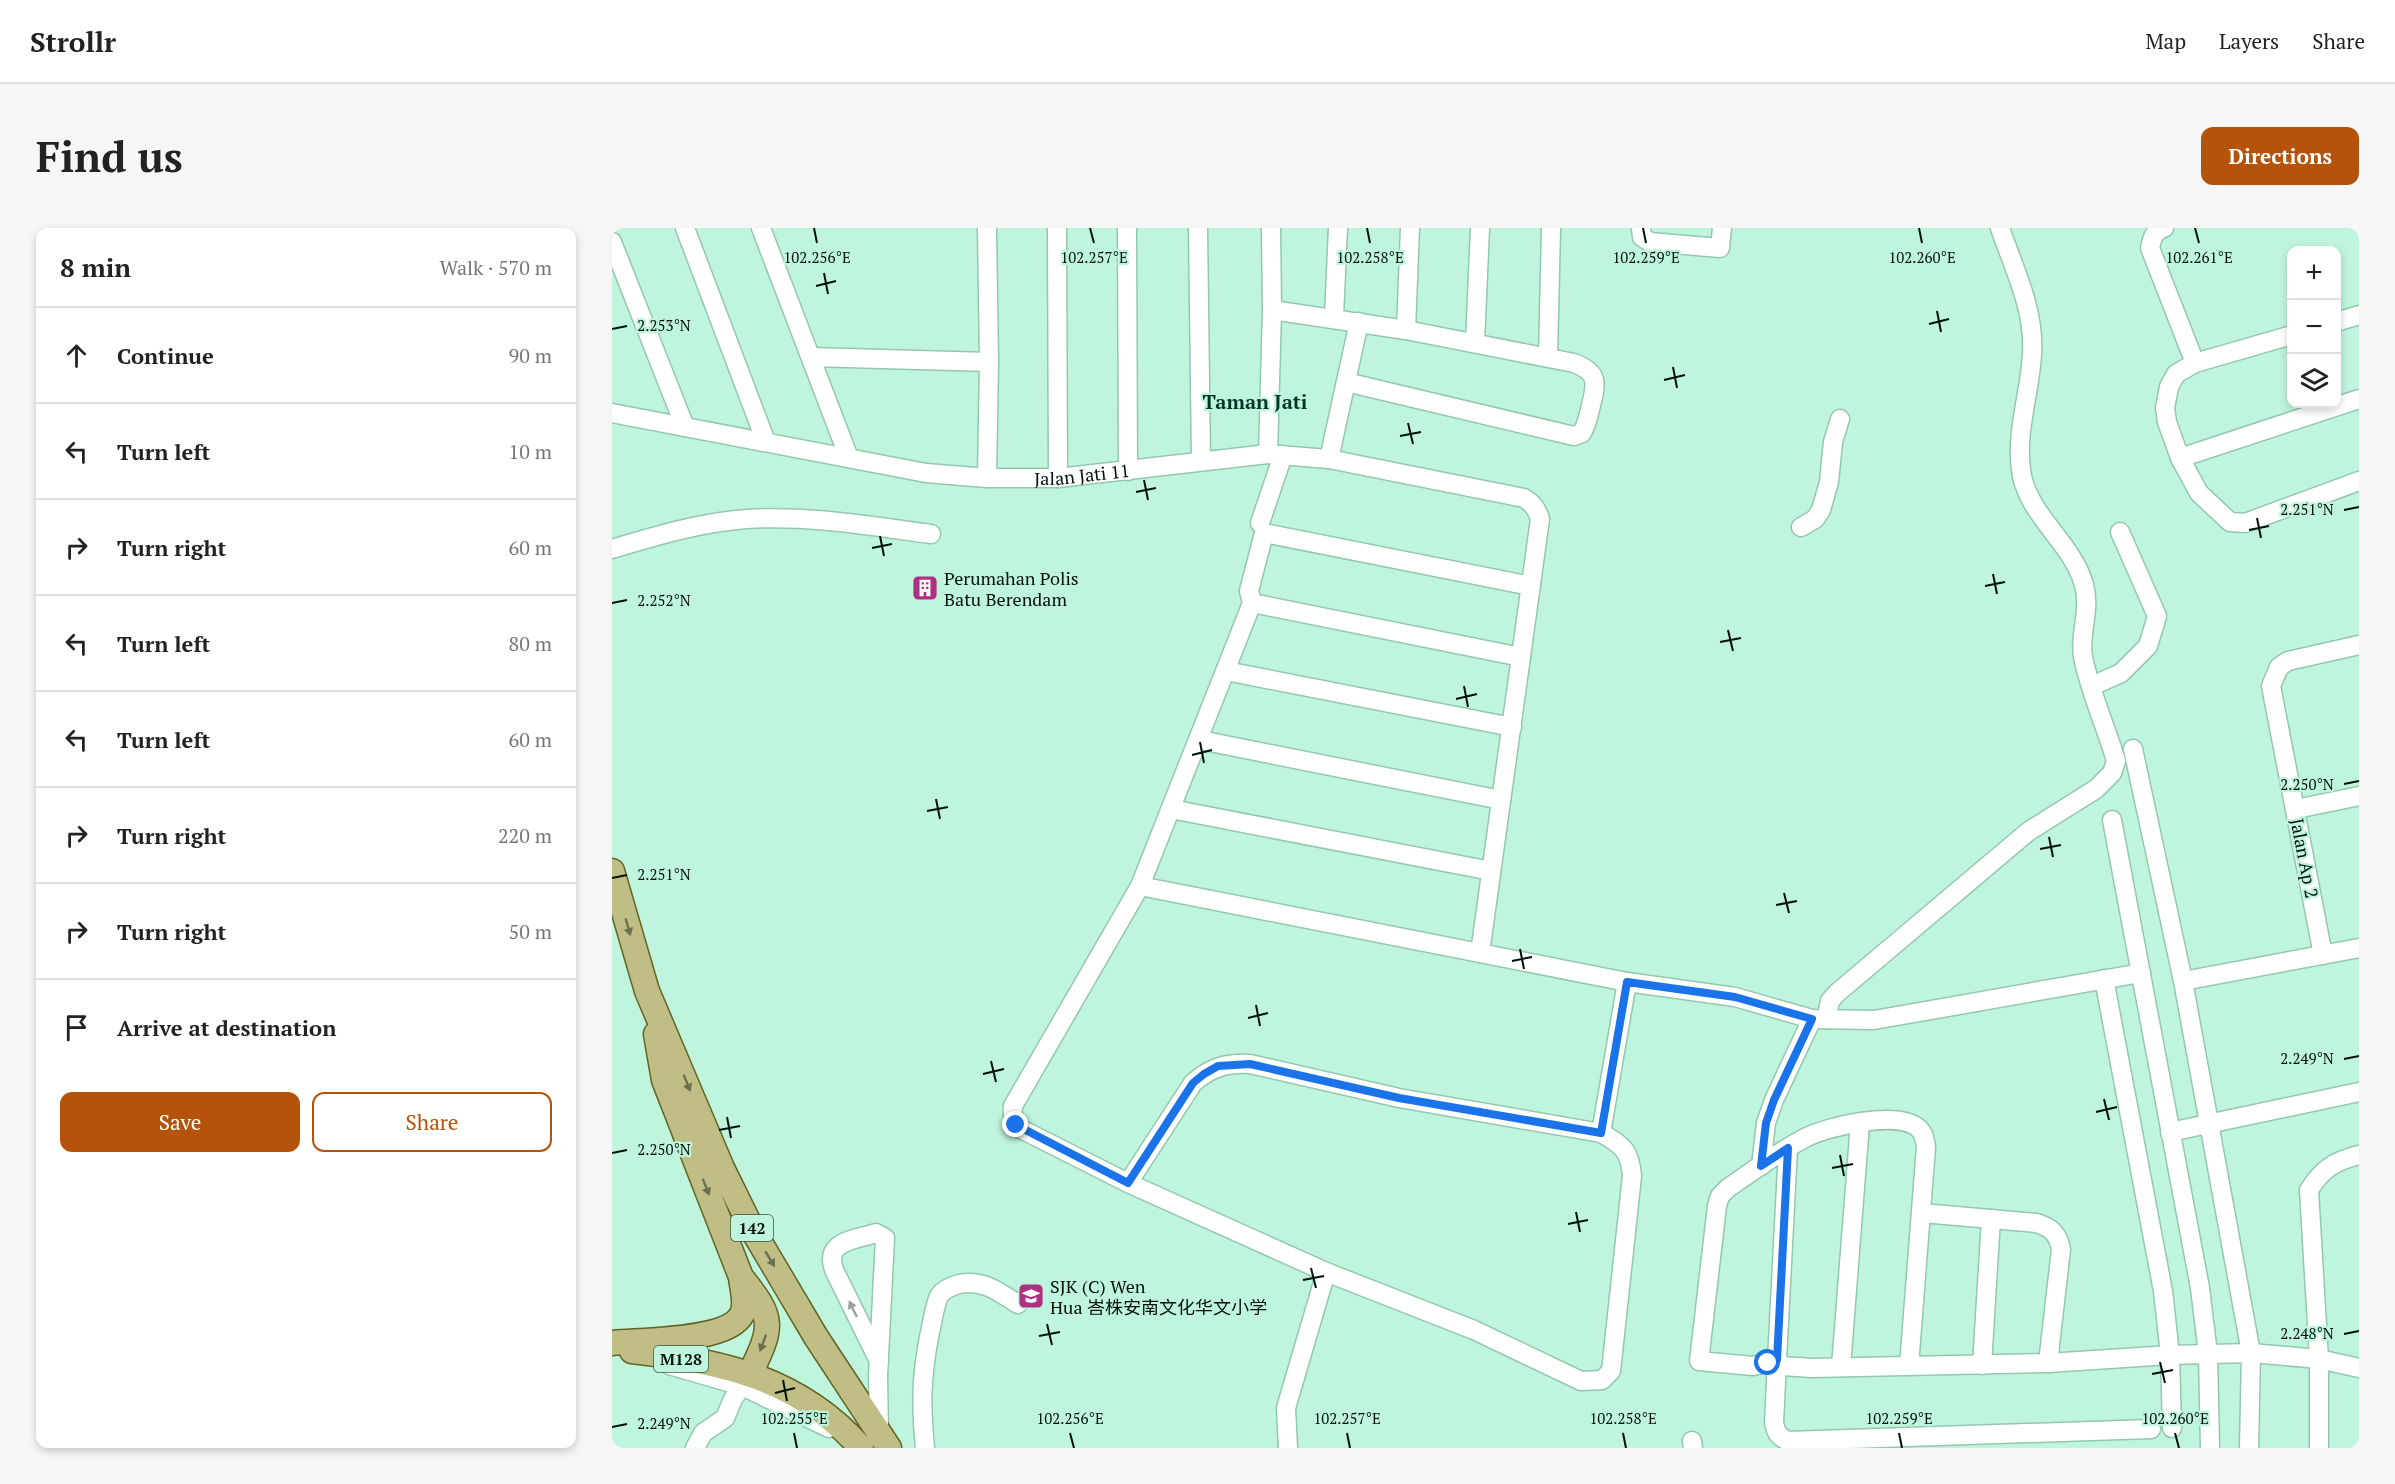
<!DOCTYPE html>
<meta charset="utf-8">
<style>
:root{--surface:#fff;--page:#f6f6f6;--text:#222;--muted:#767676;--line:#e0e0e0;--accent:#b45309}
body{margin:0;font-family:"PT Serif","Noto Sans SC",serif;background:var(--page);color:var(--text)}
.controls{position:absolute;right:18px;top:18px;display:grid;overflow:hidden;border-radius:12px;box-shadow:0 3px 9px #0003}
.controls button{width:54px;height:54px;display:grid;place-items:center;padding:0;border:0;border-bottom:2px solid var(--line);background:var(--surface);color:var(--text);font:30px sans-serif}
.stop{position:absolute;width:18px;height:18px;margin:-14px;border:4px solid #1a73e8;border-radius:50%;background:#fff}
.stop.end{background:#1a73e8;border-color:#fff;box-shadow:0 2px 6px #0008}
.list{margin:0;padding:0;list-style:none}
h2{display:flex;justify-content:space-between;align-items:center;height:78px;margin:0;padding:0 24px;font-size:26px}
h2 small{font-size:20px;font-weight:400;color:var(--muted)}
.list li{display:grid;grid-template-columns:39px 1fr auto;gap:18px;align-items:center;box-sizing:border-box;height:96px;padding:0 24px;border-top:2px solid var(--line)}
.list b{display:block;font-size:22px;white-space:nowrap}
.list em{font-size:20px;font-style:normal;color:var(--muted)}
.actions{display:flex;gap:12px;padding:18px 24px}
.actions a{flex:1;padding:14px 0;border:2px solid var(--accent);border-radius:12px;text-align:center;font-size:21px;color:var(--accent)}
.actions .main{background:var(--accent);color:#fff}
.icon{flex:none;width:33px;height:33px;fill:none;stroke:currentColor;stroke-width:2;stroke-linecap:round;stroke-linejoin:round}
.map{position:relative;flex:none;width:1747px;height:1220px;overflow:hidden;border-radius:12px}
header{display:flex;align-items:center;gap:36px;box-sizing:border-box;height:84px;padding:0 30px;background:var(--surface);border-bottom:2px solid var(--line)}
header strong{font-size:28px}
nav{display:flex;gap:33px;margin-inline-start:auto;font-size:21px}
.intro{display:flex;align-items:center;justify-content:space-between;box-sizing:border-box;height:144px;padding:0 36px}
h1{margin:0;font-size:42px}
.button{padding:15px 27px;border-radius:12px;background:var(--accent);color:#fff;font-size:21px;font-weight:700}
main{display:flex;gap:36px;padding:0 36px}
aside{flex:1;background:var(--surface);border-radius:12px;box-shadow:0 3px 9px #0003}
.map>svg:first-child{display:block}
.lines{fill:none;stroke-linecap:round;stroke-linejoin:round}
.minor-casing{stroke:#93c7b0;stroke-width:21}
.major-casing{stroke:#636525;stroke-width:27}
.minor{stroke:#fff;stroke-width:18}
.major{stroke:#c1be85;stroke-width:24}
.oneway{fill:#6a704d}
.oneway2{fill:#99a09d}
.route{stroke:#1a73e8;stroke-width:8}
.ticks{fill:none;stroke:#001109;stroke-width:2}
.labels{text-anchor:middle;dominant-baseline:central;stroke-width:4.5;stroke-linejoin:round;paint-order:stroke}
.shield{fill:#c0f5dd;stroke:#3a5549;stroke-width:1.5}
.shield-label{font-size:16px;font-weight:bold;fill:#001109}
.street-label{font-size:18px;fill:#001109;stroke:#c0f5dd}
.poi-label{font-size:18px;fill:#001109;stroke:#c0f5dd;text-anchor:start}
.neighbourhood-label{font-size:20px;font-weight:bold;fill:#003827;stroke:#c0f5dd}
.ticks-label{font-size:15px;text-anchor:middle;fill:#001109;stroke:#c0f5dd;stroke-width:4.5;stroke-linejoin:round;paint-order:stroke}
</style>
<header>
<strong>Strollr</strong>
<nav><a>Map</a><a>Layers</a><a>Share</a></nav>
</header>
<div class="intro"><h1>Find us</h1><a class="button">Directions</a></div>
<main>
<aside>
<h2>8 min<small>Walk · 570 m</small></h2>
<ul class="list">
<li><svg class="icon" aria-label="ahead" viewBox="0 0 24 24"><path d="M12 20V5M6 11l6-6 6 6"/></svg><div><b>Continue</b></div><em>90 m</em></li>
<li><svg class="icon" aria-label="left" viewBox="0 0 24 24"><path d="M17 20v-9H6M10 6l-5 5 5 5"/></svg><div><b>Turn left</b></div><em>10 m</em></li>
<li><svg class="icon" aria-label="right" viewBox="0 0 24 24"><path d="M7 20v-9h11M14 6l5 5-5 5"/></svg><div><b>Turn right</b></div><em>60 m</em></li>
<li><svg class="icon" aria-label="left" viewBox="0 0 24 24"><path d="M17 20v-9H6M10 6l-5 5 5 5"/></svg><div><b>Turn left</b></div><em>80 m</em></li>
<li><svg class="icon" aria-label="left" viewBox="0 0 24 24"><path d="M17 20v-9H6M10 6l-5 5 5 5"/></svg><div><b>Turn left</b></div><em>60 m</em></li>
<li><svg class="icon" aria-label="right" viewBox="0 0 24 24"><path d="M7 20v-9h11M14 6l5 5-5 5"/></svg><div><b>Turn right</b></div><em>220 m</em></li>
<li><svg class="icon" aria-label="right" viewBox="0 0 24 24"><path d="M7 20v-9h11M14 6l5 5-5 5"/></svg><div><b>Turn right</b></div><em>50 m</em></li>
<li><svg class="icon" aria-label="arrive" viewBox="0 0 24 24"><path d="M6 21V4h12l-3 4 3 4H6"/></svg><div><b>Arrive at destination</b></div></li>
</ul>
<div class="actions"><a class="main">Save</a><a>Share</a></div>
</aside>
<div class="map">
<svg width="1747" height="1220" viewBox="0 0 1747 1220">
<rect width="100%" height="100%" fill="#c0f5dd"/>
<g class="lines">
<defs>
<g id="minor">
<path d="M73,0L154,214"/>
<path d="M149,0L237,230"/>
<path d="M375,0L377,134L375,250"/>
<path d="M445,0L446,250"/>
<path d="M515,0L516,243"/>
<path d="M586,0L589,232"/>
<path d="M1029,0L1030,9L1038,14L1108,20L1110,0"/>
<path d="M1552,0C1542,3 1540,10 1538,20L1583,135"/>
<path d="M0,14L73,199"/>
<path d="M660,82L794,102L962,135C986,144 985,154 979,177C977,187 975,196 970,205L962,208L734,154"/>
<path d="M722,89L726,0"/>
<path d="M1724,94L1747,87"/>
<path d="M794,102L798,0"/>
<path d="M1680,107L1583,135L1564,146L1557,159L1553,180L1555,194L1568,230L1587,265L1618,294L1633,295L1747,253"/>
<path d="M863,115L868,0"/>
<path d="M199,129L377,134"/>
<path d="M936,129L939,0"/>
<path id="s1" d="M0,185L314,245L375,250H446L656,226L717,231L912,270C921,276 925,281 928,291L868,725"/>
<path d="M656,226L660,82L659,0"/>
<path d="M1568,230L1747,171"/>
<path d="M717,231L747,94"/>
<path d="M648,295L671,227"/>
<path d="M1189,299L1203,291L1209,282L1217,254L1221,214L1228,191"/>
<path d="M0,321C43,308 90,294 135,291C196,287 258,298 319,306"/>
<path d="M640,375L909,429"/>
<path d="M614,443L900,499"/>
<path d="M1480,458L1509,445L1536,418L1545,388L1508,304"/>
<path d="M588,512L889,572"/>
<path d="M1521,521L1571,753L1639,1125L1637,1220"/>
<path d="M559,581L879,643"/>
<path d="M1684,581L1747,568"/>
<path d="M1500,592L1588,1060L1596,1126L1598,1220"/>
<path d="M528,658L1015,754L1123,769L1200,791L1262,792L1529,745"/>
<path d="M1711,727L1659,458L1667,439L1676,433L1747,417"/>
<path d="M1492,751L1551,1063L1558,1127L1560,1200"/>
<path d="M1571,753L1747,720"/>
<path d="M1214,791L1218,773L1225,765L1417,603L1484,561L1500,545L1504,533C1494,499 1478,464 1471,429C1467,405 1479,382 1472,357C1461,316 1419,290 1410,248C1402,208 1418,166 1420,126C1423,82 1402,41 1388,0"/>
<path d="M1558,904L1747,864"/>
<path d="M989,905L1015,754"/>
<path d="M1176,920L1165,1132L1170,1138L1200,1140L1436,1135L1558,1127L1639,1125L1707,1131L1747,1140"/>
<path d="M1149,938L1154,895L1162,872L1200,791"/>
<path d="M516,955L581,855C599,839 614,835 638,836L787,870L989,905C1011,917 1018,923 1020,948L999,1143L990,1152L969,1153L862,1102L714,1044L516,955L409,901C401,895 400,888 401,878L528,658L640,375L637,363L652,305L919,358"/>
<path d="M1310,985L1424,995C1439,999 1446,1006 1449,1021L1436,1135"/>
<path d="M57,1137L130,1158L217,1200"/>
<path d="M1370,1137L1379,991"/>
<path d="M1297,1138L1314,919C1313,912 1312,904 1305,899C1283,883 1216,898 1193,910C1166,924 1141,943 1116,960L1108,968L1105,978L1087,1133L1141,1138L1165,1132L1162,1195C1164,1205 1167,1209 1176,1213L1539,1201"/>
<path d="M1229,1139L1248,895"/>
<path d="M267,1206L266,1148L273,1010L264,1005C242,1012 210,1013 223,1044L267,1133"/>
<path d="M1080,1213L1081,1220"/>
<path d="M83,1220L91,1205L113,1190L121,1171L135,1150"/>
<path d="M313,1220C309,1178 309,1151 317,1109C320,1097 322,1079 327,1068C331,1062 340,1058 347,1056C371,1051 387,1064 406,1076"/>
<path d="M676,1220L674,1180L714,1044"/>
<path d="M1707,1220V1131L1697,962C1710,941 1723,933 1747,927"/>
</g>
<path id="major" d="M0,643L35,763L110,940L140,1001L204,1109L277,1220
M129,1049C163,1091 161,1098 138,1146
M0,1115C28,1112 117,1114 130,1086C135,1076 130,1060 129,1049L52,852L44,806
M20,1123C108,1133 188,1150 249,1220"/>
</defs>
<use href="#minor" class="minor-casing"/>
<use href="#major" class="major-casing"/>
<use href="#minor" class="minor"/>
<use href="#major" class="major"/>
</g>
<defs><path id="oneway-solid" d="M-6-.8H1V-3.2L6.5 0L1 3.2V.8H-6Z" transform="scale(1.5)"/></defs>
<g class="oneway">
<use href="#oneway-solid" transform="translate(16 699) rotate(74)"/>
<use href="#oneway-solid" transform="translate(75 855) rotate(68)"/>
<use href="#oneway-solid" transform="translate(94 959) rotate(69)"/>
<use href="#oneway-solid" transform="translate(158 1031) rotate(59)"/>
<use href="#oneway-solid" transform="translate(151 1115) rotate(110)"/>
</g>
<use class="oneway2" href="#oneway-solid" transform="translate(241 1081) rotate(-116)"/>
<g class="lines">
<path class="route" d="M404,897L516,955L581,855L592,846L606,838L638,836L787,870L989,905L1015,754L1123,769L1200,791L1162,872L1154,895L1149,938L1176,920L1165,1132L1156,1135"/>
</g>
<path class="ticks" d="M202,0L205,15M478,0L482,15M755,0L758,15M1031,0L1034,15M1307,0L1310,15M1583,0L1587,15M212,45L216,66M204,58L224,53M1325,83L1329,104M1317,96L1337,91M0,101L15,98M1061,139L1065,160M1052,152L1073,147M796,195L801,216M788,208L809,204M532,252L536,272M524,264L544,260M1732,282L1747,279M1645,290L1649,310M1637,302L1657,298M268,308L272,328M260,320L280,316M1381,346L1385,366M1373,358L1393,354M0,375L15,372M1116,402L1121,423M1108,414L1129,410M852,458L856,479M844,471L865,466M588,514L592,535M580,527L600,522M1732,556L1747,553M324,571L328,591M315,583L336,579M1437,609L1441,629M1428,621L1449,617M0,650L15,647M1172,665L1177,685M1164,677L1185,673M908,721L912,741M900,733L920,729M644,777L648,798M636,790L656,785M1732,831L1747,828M379,833L384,854M371,846L392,841M1492,871L1497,892M1484,884L1505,879M115,889L119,910M107,902L128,898M0,925L15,922M1228,927L1232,948M1220,940L1241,936M964,984L968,1004M956,996L976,992M699,1040L704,1060M691,1052L712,1048M435,1096L440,1117M1732,1106L1747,1103M427,1108L448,1104M1548,1134L1553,1155M1540,1146L1561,1142M171,1152L175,1173M163,1165L183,1160M0,1199L15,1196M182,1205L185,1220M458,1205L462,1220M735,1205L738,1220M1011,1205L1014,1220M1287,1205L1290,1220M1563,1205L1567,1220"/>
<defs>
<symbol id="building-square" viewBox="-11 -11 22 22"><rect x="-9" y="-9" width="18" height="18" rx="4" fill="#ae3181" stroke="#c0f5dd"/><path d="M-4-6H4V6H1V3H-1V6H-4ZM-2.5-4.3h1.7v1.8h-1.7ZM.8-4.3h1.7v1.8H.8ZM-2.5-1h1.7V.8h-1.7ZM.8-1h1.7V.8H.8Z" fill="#fff"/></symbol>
<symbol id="school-square" viewBox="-11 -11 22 22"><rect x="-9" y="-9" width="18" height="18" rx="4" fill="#ae3181" stroke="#c0f5dd"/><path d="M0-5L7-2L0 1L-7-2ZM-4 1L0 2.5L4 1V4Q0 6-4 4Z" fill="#fff"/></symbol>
</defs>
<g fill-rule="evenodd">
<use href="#building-square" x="298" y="345" width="30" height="30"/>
<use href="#school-square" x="404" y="1053" width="30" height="30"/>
</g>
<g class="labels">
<g class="shield">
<rect x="119" y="987" width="42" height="26" rx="4.5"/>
<rect x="42" y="1118" width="54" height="26" rx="4.5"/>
</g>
<g class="shield-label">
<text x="140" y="1000">142</text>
<text x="69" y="1131">M128</text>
</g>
<g class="street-label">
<text stroke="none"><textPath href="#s1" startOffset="476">Jalan Jati 11</textPath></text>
<text transform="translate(1693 630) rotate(79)">Jalan Ap 2</text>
</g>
<g class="poi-label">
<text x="332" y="350">Perumahan Polis<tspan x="332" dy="21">Batu Berendam</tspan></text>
<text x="438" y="1058">SJK (C) Wen<tspan x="438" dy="21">Hua 峇株安南文化华文小学</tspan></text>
</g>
<g class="neighbourhood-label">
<text x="643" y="173">Taman Jati</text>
</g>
</g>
<g class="ticks-label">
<text x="205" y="35">102.256°E</text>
<text x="482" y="35">102.257°E</text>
<text x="758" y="35">102.258°E</text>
<text x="1034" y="35">102.259°E</text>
<text x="1310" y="35">102.260°E</text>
<text x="1587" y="35">102.261°E</text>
<text x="52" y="103">2.253°N</text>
<text x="1695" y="287">2.251°N</text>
<text x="52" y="378">2.252°N</text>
<text x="1695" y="562">2.250°N</text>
<text x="52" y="652">2.251°N</text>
<text x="1695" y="836">2.249°N</text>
<text x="52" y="927">2.250°N</text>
<text x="1695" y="1111">2.248°N</text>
<text x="182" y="1196">102.255°E</text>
<text x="458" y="1196">102.256°E</text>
<text x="735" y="1196">102.257°E</text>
<text x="1011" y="1196">102.258°E</text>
<text x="1287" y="1196">102.259°E</text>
<text x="1563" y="1196">102.260°E</text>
<text x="52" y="1201">2.249°N</text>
</g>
</svg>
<div class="controls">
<button>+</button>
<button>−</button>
<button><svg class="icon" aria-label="layers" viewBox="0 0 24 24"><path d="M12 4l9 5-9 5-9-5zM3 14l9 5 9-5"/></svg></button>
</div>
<div class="stop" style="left:1156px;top:1135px"></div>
<div class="stop end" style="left:404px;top:897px"></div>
</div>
</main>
